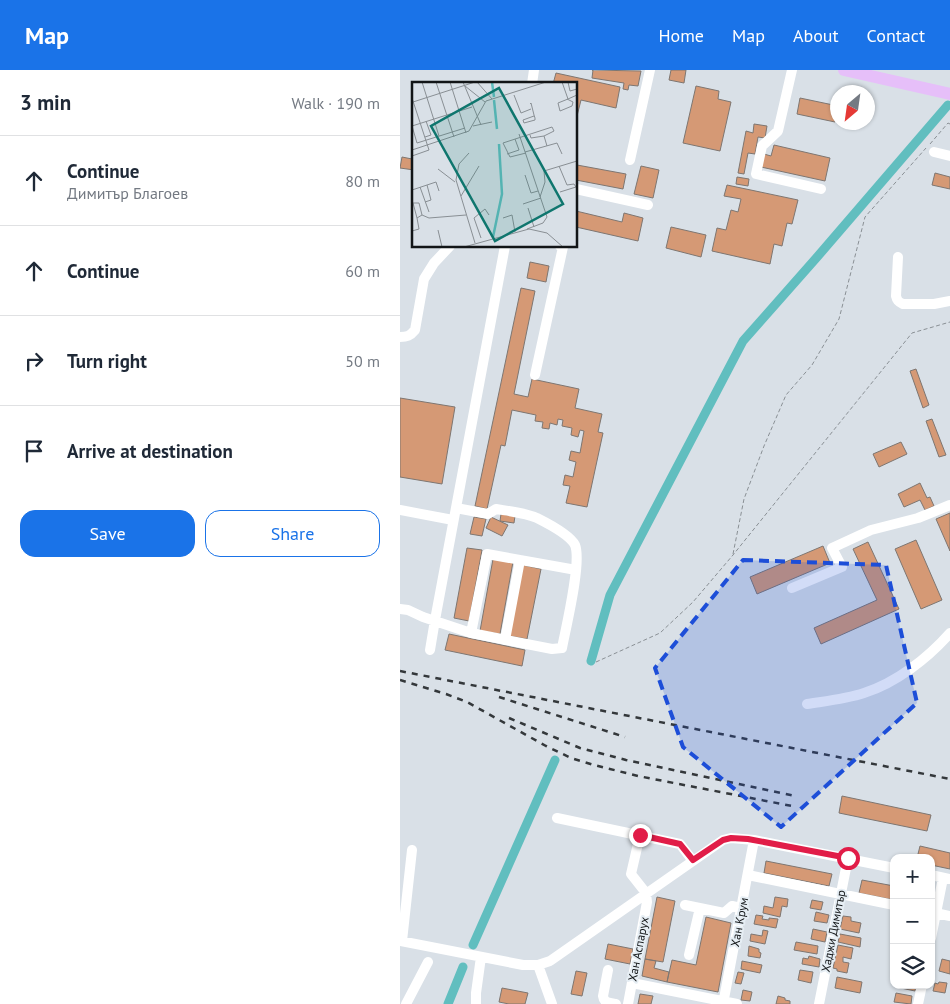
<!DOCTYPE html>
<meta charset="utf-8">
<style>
:root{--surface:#fff;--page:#f2f2f3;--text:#1f2937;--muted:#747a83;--line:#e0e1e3;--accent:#1a73e8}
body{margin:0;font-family:"PT Sans",sans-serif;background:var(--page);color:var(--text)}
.controls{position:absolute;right:15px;bottom:15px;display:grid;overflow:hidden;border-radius:10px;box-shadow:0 1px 4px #0004}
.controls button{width:45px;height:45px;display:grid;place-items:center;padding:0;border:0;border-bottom:1px solid var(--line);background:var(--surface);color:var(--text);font:25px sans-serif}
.compass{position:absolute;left:430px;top:15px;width:45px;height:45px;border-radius:50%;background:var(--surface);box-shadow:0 1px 4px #0004;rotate:209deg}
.stop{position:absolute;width:15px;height:15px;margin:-11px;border:4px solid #e11d48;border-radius:50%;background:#fff}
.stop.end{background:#e11d48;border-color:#fff;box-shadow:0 1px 5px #0008}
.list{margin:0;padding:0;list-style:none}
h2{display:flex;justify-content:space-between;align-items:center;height:65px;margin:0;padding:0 20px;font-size:21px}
h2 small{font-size:16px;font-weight:400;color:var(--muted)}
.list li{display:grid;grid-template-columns:32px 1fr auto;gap:15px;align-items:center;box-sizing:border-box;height:90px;padding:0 20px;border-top:1px solid var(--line)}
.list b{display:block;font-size:19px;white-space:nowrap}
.list p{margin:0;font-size:16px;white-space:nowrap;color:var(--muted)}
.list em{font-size:16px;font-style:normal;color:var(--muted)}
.actions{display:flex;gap:10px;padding:15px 20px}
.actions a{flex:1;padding:11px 0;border:1px solid var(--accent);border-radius:15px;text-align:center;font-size:18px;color:var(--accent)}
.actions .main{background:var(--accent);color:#fff}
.icon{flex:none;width:28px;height:28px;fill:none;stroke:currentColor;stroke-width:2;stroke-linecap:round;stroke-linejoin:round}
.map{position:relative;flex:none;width:550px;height:934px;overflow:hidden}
header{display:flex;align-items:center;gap:30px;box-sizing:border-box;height:70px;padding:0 25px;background:var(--accent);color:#fff}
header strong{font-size:24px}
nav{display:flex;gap:28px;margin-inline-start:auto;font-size:18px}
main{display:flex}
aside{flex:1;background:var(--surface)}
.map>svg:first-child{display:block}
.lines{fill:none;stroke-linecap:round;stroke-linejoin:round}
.canal{stroke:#61bebf;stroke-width:9}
.building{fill:#d59975;stroke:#7e7671}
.path{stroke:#8a9095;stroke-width:1;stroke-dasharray:4 2.5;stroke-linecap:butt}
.minor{stroke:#fff;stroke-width:10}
.major{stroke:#e6bff9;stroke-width:12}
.rail{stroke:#34383b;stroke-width:2.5;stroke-dasharray:6 6;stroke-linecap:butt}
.route{stroke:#e11d48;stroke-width:6}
.marked{fill:#1d4ed8;fill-opacity:0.2;stroke:#1d4ed8;stroke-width:4;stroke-dasharray:10 6;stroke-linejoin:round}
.labels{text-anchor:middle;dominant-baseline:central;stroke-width:4;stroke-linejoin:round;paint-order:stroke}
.street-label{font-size:12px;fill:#121517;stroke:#e6eef4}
.inset-river{fill:none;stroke:#61bebf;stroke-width:2.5}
.inset-road{fill:none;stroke:#898f94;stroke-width:1}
.view{fill:#0f766e;fill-opacity:0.15;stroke:#0f766e;stroke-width:2.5}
.inset-edge{fill:none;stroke:#121517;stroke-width:2.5}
</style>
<header>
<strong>Map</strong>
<nav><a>Home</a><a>Map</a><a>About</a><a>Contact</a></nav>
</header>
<main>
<aside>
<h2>3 min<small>Walk · 190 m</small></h2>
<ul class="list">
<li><svg class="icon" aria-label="ahead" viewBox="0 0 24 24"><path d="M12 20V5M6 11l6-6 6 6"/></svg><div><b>Continue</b><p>Димитър Благоев</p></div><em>80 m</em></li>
<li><svg class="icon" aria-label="ahead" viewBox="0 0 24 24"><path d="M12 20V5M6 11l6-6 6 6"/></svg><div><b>Continue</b></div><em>60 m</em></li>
<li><svg class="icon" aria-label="right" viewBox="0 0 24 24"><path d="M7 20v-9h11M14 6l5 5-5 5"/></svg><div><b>Turn right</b></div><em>50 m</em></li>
<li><svg class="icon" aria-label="arrive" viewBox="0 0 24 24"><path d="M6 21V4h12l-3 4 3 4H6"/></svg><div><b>Arrive at destination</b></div></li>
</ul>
<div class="actions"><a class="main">Save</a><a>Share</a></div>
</aside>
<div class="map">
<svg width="550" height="934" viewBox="0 0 550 934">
<rect width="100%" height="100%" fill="#d9e0e7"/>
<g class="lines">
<path class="canal" d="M191,591L210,525L343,271L418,186L548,35
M73,875L155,690
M48,934L63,897"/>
</g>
<path class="building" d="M192,0L241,1L238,16L229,15L228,20L223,19L224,13L192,8L193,0Z
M271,0H286L284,13L269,10Z
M156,3L220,17L216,38L181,30L176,50V14H153Z
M296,16L319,21L318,29L331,32L320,81L283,73Z
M400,28L438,36L435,52L397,44Z
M354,54L367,56L365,68L358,67L355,84L348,83L344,104L338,103L346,61L353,63Z
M374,75L430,88L425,111L361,97L364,84L371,86Z
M14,82V100L0,98L2,87L12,89Z
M177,95L226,104L223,119L176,110Z
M241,96L259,100L253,128L234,124Z
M535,103L550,107V119L532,115Z
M337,107L349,109L348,116L336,114Z
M327,115L398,130L392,154L387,153L382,176L374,174L370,194L312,181L317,158L326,160L331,140L338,142L341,129L324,126Z
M176,141L222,152L224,143L243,148L238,171L176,157Z
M271,157L306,165L301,187L266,178Z
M130,192L149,196L146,212L127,208Z
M121,218L135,221L114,324L128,327L132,309L179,319L175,338L202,344L198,362L203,363L187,437L166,433L170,416L163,415L165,405L173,407L176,392L169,390L171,381L180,383L184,361L180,360L178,367L171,365L172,358L162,356L163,350L158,349L157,355L150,353L149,359L142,358L143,352L135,351L136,345L112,340L105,376L101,375L87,439L75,436Z
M516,299L529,335L523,338L510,301Z
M0,328L55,337L42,414L0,407Z
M532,349L546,385L539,387L526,351Z
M501,372L507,384L479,397L473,384Z
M520,413L527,428L530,427L534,436L525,440L520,430L504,437L498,424Z
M550,443V481L536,449Z
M101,444L115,446L114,453L100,451Z
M74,447L86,449L82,466L70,464Z
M91,447L108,455L102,466L86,458Z
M516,470L542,530L521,539L495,479Z
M468,472L499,539L421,574L414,558L477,530L453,479Z
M423,476L430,493L357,524L350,507Z
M67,478L82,480L69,551L54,548Z
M93,489L113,492L100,564L80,561Z
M123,495L141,499L127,569L109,566Z
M49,564L125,580L122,596L45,580Z
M442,726L531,745L527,761L439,743Z
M520,776L550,783V799L531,795V788H517Z
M366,791L432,804L429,816L364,803Z
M462,810L494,816V830L459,823Z
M257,827L275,831L263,892L245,889Z
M375,827L388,829L387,837L382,836L380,847L363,843L364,836L373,838Z
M412,830L423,832L421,840L410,838Z
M416,842L429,845L427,853L414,851Z
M356,845L363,846L362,849L369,850V848L378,849L376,858L354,854Z
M443,846L451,847V851L461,853L459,863L440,859Z
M306,847L331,853L318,922L267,912L272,890L296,895Z
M413,859L427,862L425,872L411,869Z
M363,860L368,861L365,874L350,871L351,864L362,866Z
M440,864L461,868L460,877L438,872Z
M396,872L418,876L417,884L394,880Z
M208,874L233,879L230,894L205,889Z
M438,875L453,878L451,889L443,887V892L449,893L447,903L437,901V899L433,898Z
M349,876L359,879V882L361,883L360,888L348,886Z
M409,886L420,889L419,897L402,894L403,888L408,889Z
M245,889L256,891L254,898L269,902L267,912L242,906Z
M542,889L550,891V904L539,901Z
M342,891L362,895L360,903L341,899Z
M400,900L413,902L411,913L398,910Z
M176,901L187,903L182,926L171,924Z
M338,902L344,903L341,914L335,913Z
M437,907L462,912L460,923L435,918Z
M539,912L547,913L545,923L533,921L535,913L538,914Z
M496,915H516L515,921L496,917Z
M102,918L128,923L125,934H109L99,932Z
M343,920L352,922L350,931L341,930Z
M496,923L512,926L511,934L494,932Z
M240,924L253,926L251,934H238Z
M378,926L385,928V930L390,931V934H376Z"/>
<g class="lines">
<path class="path" d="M530,74L548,53L550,54
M333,484L344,429L364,376L386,325L412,295L439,249L465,147L526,78
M196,592L260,563L293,532L333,485L512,263L550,252"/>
<path class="minor" d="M392,0L378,61L362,76L356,104L421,119
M132,14L134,0
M534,82L550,86
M230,90L250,0
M176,119L248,135
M498,187L496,226C497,230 498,232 503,234H534L550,231
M0,267C7,267 10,266 15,260L24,209L34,193L50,176
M135,305L163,177L160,176
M0,440L53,450
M392,518L442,497L432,478L471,460L518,448L550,435
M0,539L8,540L23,547L71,563L152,579L162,578C166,557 182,492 175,475C170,465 147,453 137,448C126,443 108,441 96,439L88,444L56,438
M71,563L87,484L176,500
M105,570L120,490
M30,580L35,550L105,176
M407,634C426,631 446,629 464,623C496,613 528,588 550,563
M157,748L280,774L293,791
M348,805L494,835
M531,805L550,809
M285,835L324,843L332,836L341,838
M531,842L550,846
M531,868L543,808
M0,871L123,895H138L150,891L323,770L331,768L354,770L494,798
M2,871L12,780
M289,885L300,838
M138,895L152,934
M208,900L203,926C204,933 209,933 216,934
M232,913L337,934
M6,934L28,892
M76,934V923L81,887
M228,934L247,832L246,823L231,804L240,765
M323,934L354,770
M419,934L448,788
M518,934L522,915"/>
<path class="major" d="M444,0L550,24"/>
<path class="rail" d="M0,601L550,709
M0,610L46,624L67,632L146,676L171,688L194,695L238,706L392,736
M99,627L225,667
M109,648L180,678L226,690L395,726"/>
</g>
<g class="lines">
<path class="route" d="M240,765L280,774L293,790L323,770L331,768L348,769L448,788"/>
</g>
<path class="marked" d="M343,490L486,495L517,633L381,757L283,677L255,598Z"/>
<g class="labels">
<g class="street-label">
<text transform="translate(339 852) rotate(-79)">Хан Крум</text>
<text transform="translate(433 861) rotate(-79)">Хаджи Димитър</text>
<text transform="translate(238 879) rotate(-79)">Хан Аспарух</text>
</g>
</g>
<g transform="translate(12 12)">
<rect width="165" height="165" fill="#d9e0e7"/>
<path class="inset-river" d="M80,0L82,15M82,18L85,47M81,155L90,112L87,62"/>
<path class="inset-road" d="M10,0L27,54M24,0L42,55M38,0L54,51M51,0L69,43M65,0L80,17M150,0L156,17M156,0L158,9L165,7M53,4L73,20M102,13L109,31L119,27M0,16L17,68L0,74M155,17L161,20L160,24L148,29L146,21L156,17L165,13M1,20L63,0M118,22L119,21L122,33L123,36V38L112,41L111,38L122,34M0,44L5,61L53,46M0,44L60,25M61,44L80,40M107,52L135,135L131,141L115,147M118,53L119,56L132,54M13,55L19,53L14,39M0,68L57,49L74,19L134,0M113,70L145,61L150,72M57,71L47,82L44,98L63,161M114,71L98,75L91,61L140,45L142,49L132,54L135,64M95,72L107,68L103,57M147,84L155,103L162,102L164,105L148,110M26,87L43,100M113,93L119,111L126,109M8,105L17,130M0,108L24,100L27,109M49,114L67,84M128,115L133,100L132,89L165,79M13,120L19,118L15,103M111,122L129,116M116,126L122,145M10,133L5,136L1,121H7L10,133L17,136L54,133M91,136L100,133L103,150M26,148L30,165M0,149L7,147L5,136M69,156L62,136L73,127L77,133M52,165L117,147L135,151L151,165"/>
<path class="view" d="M87,6L151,122L83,159L19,44Z"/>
<rect width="165" height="165" class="inset-edge"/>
</g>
</svg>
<div class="controls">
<button>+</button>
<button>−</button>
<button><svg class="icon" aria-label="layers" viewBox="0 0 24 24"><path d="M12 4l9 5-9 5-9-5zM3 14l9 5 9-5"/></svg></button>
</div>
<svg class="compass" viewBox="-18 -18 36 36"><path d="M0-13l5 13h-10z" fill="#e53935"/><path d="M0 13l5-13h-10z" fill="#747a83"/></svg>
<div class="stop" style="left:448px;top:788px"></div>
<div class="stop end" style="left:240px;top:765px"></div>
</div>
</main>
